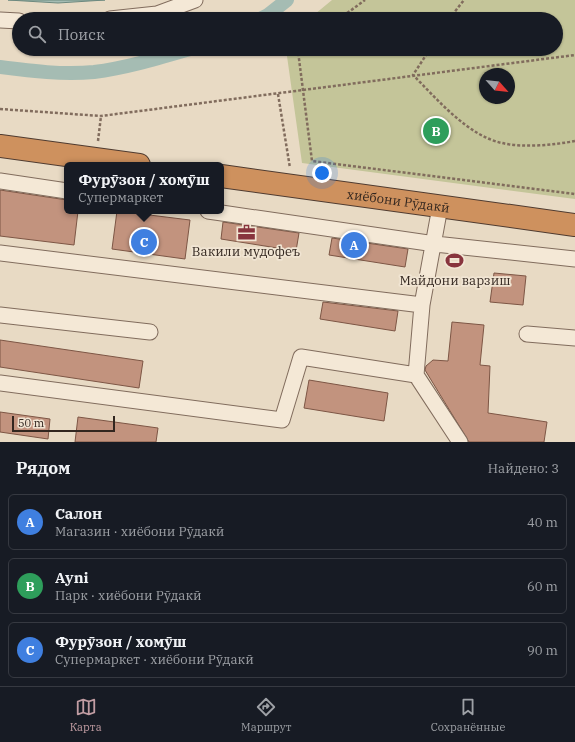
<!DOCTYPE html>
<html lang="ru">
<meta charset="utf-8">
<style>
:root{--surface:#171b24;--page:#242831;--text:#f1f3f6;--muted:#9ea1a6;--line:#363941;--accent:#c29da3}
body{margin:0;font-family:"IBM Plex Serif",serif;background:var(--page);color:var(--text)}
.compass{position:absolute;left:479px;top:68px;width:36px;height:36px;border-radius:50%;background:var(--surface);box-shadow:0 1px 3px #0004;rotate:117deg}
.scale{position:absolute;left:12px;bottom:10px;width:103px;box-sizing:border-box;padding-left:4px;border:2px solid #32261f;border-top:0;font-size:11px;line-height:14px;white-space:nowrap;color:#32261f;-webkit-text-stroke:3px #f1e5d3;paint-order:stroke}
.you{position:absolute;left:322px;top:173px;width:14px;height:14px;margin:-10px;border:3px solid #fff;border-radius:50%;background:#1a73e8;box-shadow:0 0 0 6px #1a73e833}
.badge{display:grid;place-items:center;width:26px;height:26px;border-radius:50%;background:var(--accent);color:#fff;font-size:13px;font-weight:700}
.pin{position:absolute;translate:-50% -50%;border:2px solid #fff;box-shadow:0 1px 4px #0006}
.popup{position:absolute;left:64px;top:162px;width:160px;height:52px;box-sizing:border-box;display:grid;place-content:center;border-radius:6px;background:var(--surface);filter:drop-shadow(0 1px 3px #0005);font-size:13px;white-space:nowrap;color:var(--muted)}
.popup b{font-size:15px;color:var(--text)}
.popup::after{content:'';position:absolute;left:50%;top:100%;margin-left:-8px;border:8px solid transparent;border-top-color:var(--surface)}
.list{margin:0;padding:0;list-style:none}
h2{display:flex;justify-content:space-between;align-items:center;height:52px;margin:0;padding:0 16px;font-size:17px}
h2 small{font-size:13px;font-weight:400;color:var(--muted)}
.list li{display:grid;grid-template-columns:26px 1fr auto;gap:12px;align-items:center;box-sizing:border-box;height:56px;margin:0 8px 8px;padding:0 8px;border:1px solid var(--line);border-radius:6px}
.list b{display:block;font-size:15px;white-space:nowrap}
.list p{margin:0;font-size:13px;white-space:nowrap;color:var(--muted)}
.list em{font-size:13px;font-style:normal;color:var(--muted)}
.icon{flex:none;width:22px;height:22px;fill:none;stroke:currentColor;stroke-width:2;stroke-linecap:round;stroke-linejoin:round}
.map{position:relative;flex:none;width:575px;height:442px;overflow:hidden}
.search{position:absolute;background:var(--surface);box-shadow:0 1px 3px #0004;left:12px;right:12px;top:12px;height:44px;display:flex;align-items:center;gap:10px;box-sizing:border-box;padding:0 14px;border-radius:22px;color:var(--muted);font-size:15px}
.sheet{height:244px;background:var(--surface)}
nav{display:flex;justify-content:space-around;align-items:center;box-sizing:border-box;height:56px;border-top:1px solid var(--line);background:var(--surface);font-size:11px;color:var(--muted)}
nav a{display:grid;justify-items:center;gap:2px}
nav .on{color:var(--accent)}
.map>svg:first-child{display:block}
.green{fill:#c4c599;fill-rule:evenodd}
.water{fill:#a5bcb3;stroke:#6d897f}
.lines{fill:none;stroke-linecap:round;stroke-linejoin:round}
.canal{stroke:#a5bcb3;stroke-width:14}
.building{fill:#c2937e;stroke:#7d5645}
.minor-casing{stroke:#816c5d;stroke-width:17}
.highway-casing{stroke:#4f3b30;stroke-width:24}
.path{stroke:#816c5d;stroke-width:2.5;stroke-dasharray:3 2;stroke-linecap:butt}
.minor{stroke:#f4e8d6;stroke-width:15}
.highway{stroke:#ce915e;stroke-width:22}
.labels{text-anchor:middle;dominant-baseline:central;stroke-width:3.5;stroke-linejoin:round;paint-order:stroke}
.street-label{font-size:13px;fill:#32261f;stroke:#f1e5d3}
.poi-label{font-size:13px;fill:#32261f;stroke:#f1e5d3}
</style>
<div class="map">
<svg width="575" height="442" viewBox="0 0 575 442">
<rect width="100%" height="100%" fill="#e8dac4"/>
<path class="green" d="M332,0H575V199L302,163L286,49H556V19H309ZM485,74H509V98H485Z"/>
<path class="water" d="M8,0H105L58,3Z"/>
<g class="lines">
<path class="canal" d="M260,19L268,15L287,0
M0,67C31,71 63,75 94,72C126,68 159,58 190,49"/>
</g>
<path class="building" d="M0,190L67,200V211H78L74,245L0,236Z
M117,211L190,220L185,259L112,249Z
M223,222L299,233L296,251L221,239Z
M332,238L408,249L405,267L329,255Z
M494,273L526,276L523,305L490,302Z
M323,302L398,311L395,331L320,319Z
M452,322L484,325L480,365L490,366L488,413L547,422L544,442H469L425,370L426,366L433,360L448,361Z
M0,340L143,361L139,388L0,367Z
M309,380L388,393L384,421L304,408Z
M0,412L50,419L48,439L0,432Z
M78,417L158,428L156,442H75Z"/>
<g class="lines">
<defs>
<path id="minor" d="M110,19L157,14L195,0
M0,20L19,21
M0,181L67,191
M440,207L422,305L416,375L460,442
M208,211L435,244L575,259
M0,253L422,305
M0,315L150,332
M527,334L575,338
M0,383L282,420L301,357L416,375"/>
<g id="highway">
<path d="M0,146L139,165"/>
<path id="s1" d="M221,176L575,225"/>
</g>
</defs>
<use href="#minor" class="minor-casing"/>
<use href="#highway" class="highway-casing"/>
<path class="path" d="M339,19L365,0
M449,19L464,0
M300,49L298,51L312,161L575,194
M430,49L413,75C437,99 468,136 502,143C523,148 554,145 575,141
M278,94L290,168
M0,109L101,116L575,55
M98,141L101,116"/>
<use href="#minor" class="minor"/>
<use href="#highway" class="highway"/>
</g>
<defs>
<symbol id="office-bare" viewBox="-9 -9 18 18"><path d="M-6-3h4V-5.5h4V-3h4V5H-6ZM-1-4.5V-3h2v-1.5ZM-6 0V1H6V0Z" fill="#88343d" stroke="#f1e5d3" stroke-width="2.5" paint-order="stroke"/></symbol>
<symbol id="stadium-bare" viewBox="-9 -9 18 18"><path d="M0-5a6.5 5 0 1 0 0 10a6.5 5 0 1 0 0-10ZM-3.5-1.8h7v3.6h-7Z" fill="#88343d" stroke="#f1e5d3" stroke-width="2.5" paint-order="stroke"/></symbol>
</defs>
<g fill-rule="evenodd">
<use href="#office-bare" x="234" y="220" width="25" height="25"/>
<use href="#stadium-bare" x="442" y="248" width="25" height="25"/>
</g>
<g class="labels">
<g class="street-label">
<text stroke="none"><textPath href="#s1" startOffset="179">хиёбони Рӯдакӣ</textPath></text>
</g>
<g class="poi-label">
<text x="246" y="251">Вакили мудофеъ</text>
<text x="455" y="280">Майдони варзиш</text>
</g>
</g>
</svg>
<svg class="compass" viewBox="-18 -18 36 36"><path d="M0-13l5 13h-10z" fill="#e53935"/><path d="M0 13l5-13h-10z" fill="#9ea1a6"/></svg>
<div class="scale">50 m</div>
<div class="you"></div>
<div class="pin badge" style="left:354px;top:245px;background:#3f7fe0">A</div>
<div class="pin badge" style="left:436px;top:131px;background:#2e9e5b">B</div>
<div class="pin badge" style="left:144px;top:242px;background:#3f7fe0">C</div>
<div class="popup"><b>Фурӯзон / хомӯш</b>Супермаркет</div>
<div class="search"><svg class="icon" aria-label="search" viewBox="0 0 24 24"><circle cx="10" cy="10" r="6"/><path d="M15 15l6 6"/></svg>Поиск</div>
</div>
<section class="sheet">
<h2>Рядом<small>Найдено: 3</small></h2>
<ul class="list">
<li><span class="badge" style="background:#3f7fe0">A</span><div><b>Салон</b><p>Магазин · хиёбони Рӯдакӣ</p></div><em>40 m</em></li>
<li><span class="badge" style="background:#2e9e5b">B</span><div><b>Ayni</b><p>Парк · хиёбони Рӯдакӣ</p></div><em>60 m</em></li>
<li><span class="badge" style="background:#3f7fe0">C</span><div><b>Фурӯзон / хомӯш</b><p>Супермаркет · хиёбони Рӯдакӣ</p></div><em>90 m</em></li>
</ul>
</section>
<nav>
<a class="on"><svg class="icon" aria-label="map" viewBox="0 0 24 24"><path d="M3 6l6-2 6 2 6-2v14l-6 2-6-2-6 2zM9 4v14M15 6v14"/></svg>Карта</a>
<a><svg class="icon" aria-label="directions" viewBox="0 0 24 24"><path d="M12 3l9 9-9 9-9-9zM9 14v-3h6M13 9l2 2-2 2"/></svg>Маршрут</a>
<a><svg class="icon" aria-label="saved" viewBox="0 0 24 24"><path d="M7 4h10v16l-5-4-5 4z"/></svg>Сохранённые</a>
</nav>
